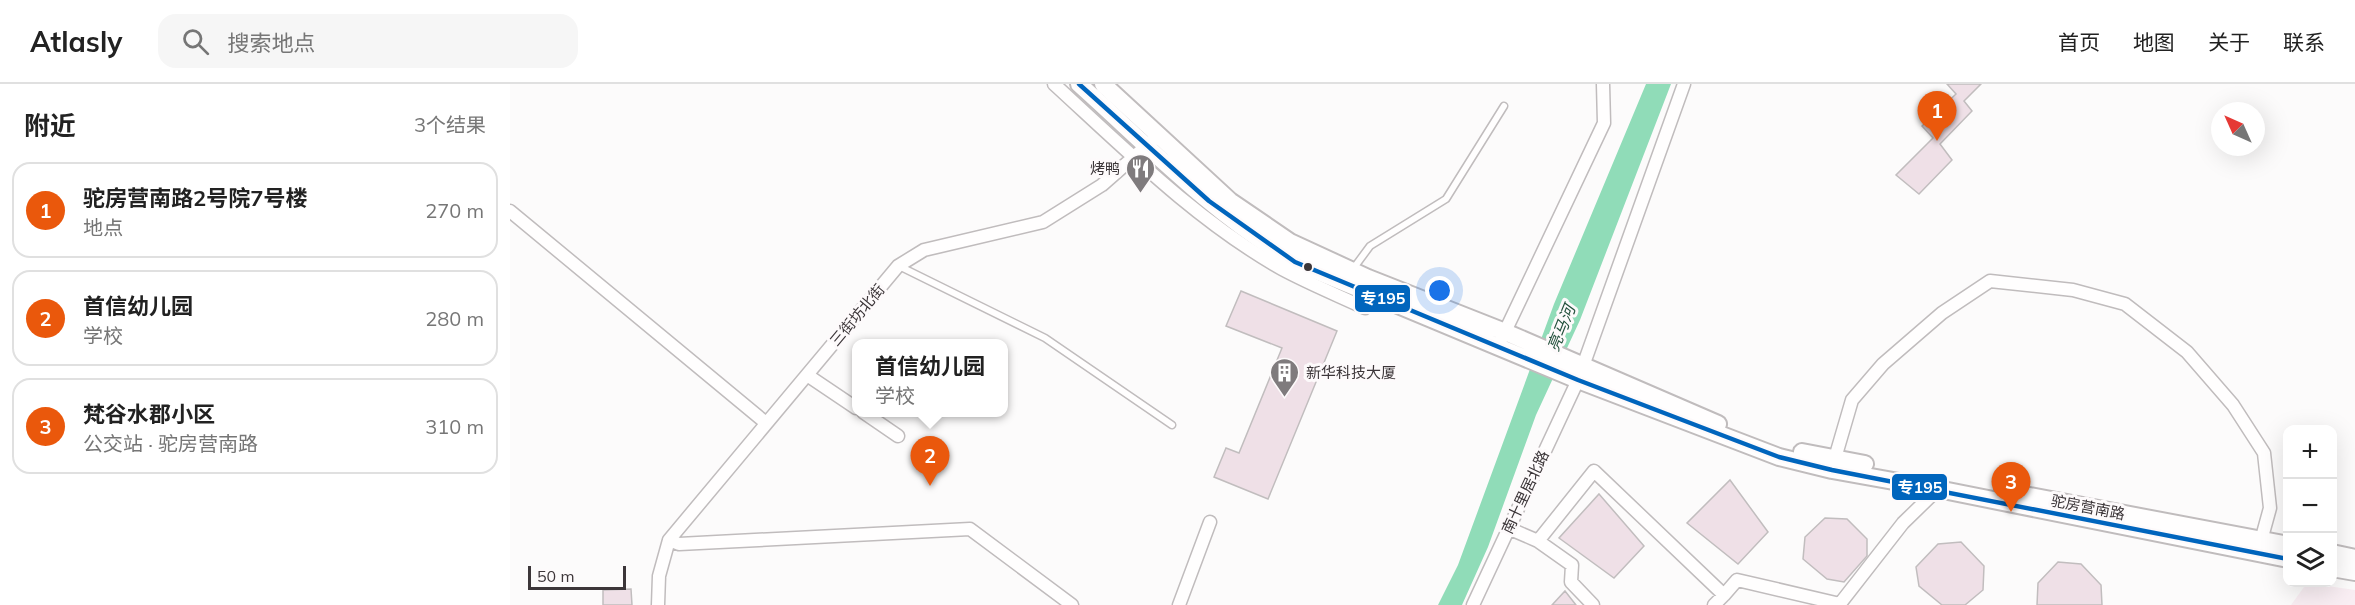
<!DOCTYPE html>
<html lang="zh">
<meta charset="utf-8">
<style>
:root{--surface:#fff;--page:#f6f6f6;--text:#222;--muted:#767676;--line:#e0e0e0;--accent:#ea580c}
body{margin:0;font-family:Mulish,"Noto Sans SC",sans-serif;background:var(--page);color:var(--text)}
.controls{position:absolute;right:18px;bottom:18px;display:grid;overflow:hidden;border-radius:12px;box-shadow:0 6px 24px #0002}
.controls button{width:54px;height:54px;display:grid;place-items:center;padding:0;border:0;border-bottom:2px solid var(--line);background:var(--surface);color:var(--text);font:30px sans-serif}
.compass{position:absolute;left:1701px;top:18px;width:54px;height:54px;border-radius:50%;background:var(--surface);box-shadow:0 6px 24px #0002;rotate:315deg}
.scale{position:absolute;left:18px;bottom:15px;width:98px;box-sizing:border-box;padding-left:6px;border:3px solid #3c3639;border-top:0;font-size:16px;line-height:21px;white-space:nowrap;color:#3c3639;-webkit-text-stroke:4px #fdfafb;paint-order:stroke}
.you{position:absolute;left:930px;top:207px;width:21px;height:21px;margin:-15px;border:4px solid #fff;border-radius:50%;background:#1a73e8;box-shadow:0 0 0 9px #1a73e833}
.badge{display:grid;place-items:center;width:39px;height:39px;border-radius:50%;background:var(--accent);color:#fff;font-size:20px;font-weight:700}
.pin{position:absolute;translate:-50% -50px;filter:drop-shadow(0 2px 3px #0008)}
.pin::after{content:'';position:absolute;top:32px;width:21px;height:18px;background:inherit;clip-path:polygon(0 0,100% 0,50% 100%)}
.popup{position:absolute;left:342px;top:255px;width:156px;height:78px;box-sizing:border-box;display:grid;place-content:center;border-radius:12px;background:var(--surface);filter:drop-shadow(0 2px 4px #0005);font-size:20px;white-space:nowrap;color:var(--muted)}
.popup b{font-size:22px;color:var(--text)}
.popup::after{content:'';position:absolute;left:50%;top:100%;margin-left:-12px;border:12px solid transparent;border-top-color:var(--surface)}
.list{margin:0;padding:0;list-style:none}
h2{display:flex;justify-content:space-between;align-items:center;height:78px;margin:0;padding:0 24px;font-size:26px}
h2 small{font-size:20px;font-weight:400;color:var(--muted)}
.list li{display:grid;grid-template-columns:39px 1fr auto;gap:18px;align-items:center;box-sizing:border-box;height:96px;margin:0 12px 12px;padding:0 12px;border:2px solid var(--line);border-radius:18px}
.list b{display:block;font-size:22px;white-space:nowrap}
.list p{margin:0;font-size:20px;white-space:nowrap;color:var(--muted)}
.list em{font-size:20px;font-style:normal;color:var(--muted)}
.icon{flex:none;width:33px;height:33px;fill:none;stroke:currentColor;stroke-width:2;stroke-linecap:round;stroke-linejoin:round}
.map{position:relative;flex:none;width:1845px;height:521px;overflow:hidden}
header{display:flex;align-items:center;gap:36px;box-sizing:border-box;height:84px;padding:0 30px;background:var(--surface);border-bottom:2px solid var(--line)}
header strong{font-size:28px}
nav{display:flex;gap:33px;margin-inline-start:auto;font-size:21px}
.search{width:420px;height:54px;background:var(--page);display:flex;align-items:center;gap:15px;box-sizing:border-box;padding:0 21px;border-radius:18px;color:var(--muted);font-size:22px}
main{display:flex}
aside{flex:1;background:var(--surface)}
.map>svg:first-child{display:block}
.built{fill:#f9eef3}
.water{fill:#90dcb8}
.building{fill:#efe0e7;stroke:#c1bdbe;stroke-width:1.5}
.lines{fill:none;stroke-linecap:round;stroke-linejoin:round}
.lane-casing{stroke:#c0bcbd;stroke-width:9}
.street-casing{stroke:#c0bcbd;stroke-width:15}
.secondary-casing{stroke:#c0bcbd;stroke-width:20}
.lane{stroke:#fffefe;stroke-width:6}
.street{stroke:#fffefe;stroke-width:12}
.secondary{stroke:#fffefe;stroke-width:16}
.bus-1-casing{stroke:#fdfafb;stroke-width:9}
.bus-1{stroke:#0065bd;stroke-width:4.5}
.bus-dot{fill:#3c3639;stroke:#fdfafb;stroke-width:2}
.labels{text-anchor:middle;dominant-baseline:central;stroke-width:6;stroke-linejoin:round;paint-order:stroke}
.poi-label{font-size:15px;fill:#3c3639;stroke:#fdfafb;text-anchor:end}
.street-label{font-size:15px;fill:#3c3639;stroke:#fdfafb}
.water-label{font-size:16px;font-style:italic;fill:#214f3a;stroke:#fdfafb}
.line-badge{stroke:#fdfafb;stroke-width:2}
.badge-label{font-size:16px;text-anchor:middle;font-weight:bold;fill:#fff}
</style>
<header>
<strong>Atlasly</strong>
<div class="search"><svg class="icon" aria-label="search" viewBox="0 0 24 24"><circle cx="10" cy="10" r="6"/><path d="M15 15l6 6"/></svg>搜索地点</div>
<nav><a>首页</a><a>地图</a><a>关于</a><a>联系</a></nav>
</header>
<main>
<aside>
<h2>附近<small>3个结果</small></h2>
<ul class="list">
<li><span class="badge">1</span><div><b>驼房营南路2号院7号楼</b><p>地点</p></div><em>270 m</em></li>
<li><span class="badge">2</span><div><b>首信幼儿园</b><p>学校</p></div><em>280 m</em></li>
<li><span class="badge">3</span><div><b>梵谷水郡小区</b><p>公交站 · 驼房营南路</p></div><em>310 m</em></li>
</ul>
</aside>
<div class="map">
<svg width="1845" height="521" viewBox="0 0 1845 521">
<rect width="100%" height="100%" fill="#fcfbfb"/>
<path class="built" d="M1797,499L1845,506V521H1781Z"/>
<path class="water" d="M1136,0H1161L1070,236L1026,331L978,463L952,521H928L948,481L1044,220Z"/>
<path class="building" d="M1437,0H1471L1454,17L1462,27L1430,60L1442,76L1409,110L1386,91L1423,54L1412,42L1446,10Z
M731,207L827,247L758,415L704,393L716,364L729,369L772,264L716,242Z
M1220,396L1258,448L1228,480L1177,439Z
M1089,410L1134,462L1104,494L1049,454Z
M1315,434L1337,435L1357,455V472L1334,498L1317,495L1293,475L1295,453Z
M1451,458L1474,482L1473,506L1455,521H1432L1409,502L1406,483L1428,460Z
M1548,478L1571,480L1591,501L1592,521H1527L1528,499Z
M121,505L122,521H93V506Z
M1055,507L1066,521H1042Z"/>
<g class="lines">
<defs>
<path id="lane" d="M389,182L535,254L662,341
M843,185L860,162L936,115L994,22"/>
<path id="street" d="M544,0C615,65 687,137 772,185C798,199 827,211 855,224L868,213
M0,127L256,339
M992,254L1094,39L1093,0
M297,291L346,324
M353,328L388,352
M1323,381L1342,316L1373,280L1432,229L1480,197L1563,206L1615,220L1677,268L1723,321L1754,369L1760,424L1749,464
M998,444L1028,457L1084,387L1214,511L1227,496L1330,520
M159,456L169,460L460,445L562,521
M1028,457L1062,481L1061,498L1083,521
M148,521L149,492L159,456L388,182L414,166L533,138L592,101L642,57
M669,521L700,438
M963,521L1068,296L1174,0
M1204,521L1214,511
M1329,521L1393,439L1428,405"/>
<path id="secondary" d="M569,0C639,63 703,130 785,178L1068,296L1269,373L1322,386L1428,405L1778,475
M593,0L720,117L780,158L858,194L995,248L1208,340
M1292,368L1355,380
M1493,407L1778,461
M1822,469L1845,474
M1822,484L1845,488"/>
</defs>
<use href="#lane" class="lane-casing"/>
<use href="#street" class="street-casing"/>
<use href="#secondary" class="secondary-casing"/>
<use href="#lane" class="lane"/>
<use href="#street" class="street"/>
<use href="#secondary" class="secondary"/>
<defs>
<path id="bus-1" d="M569,0L699,117L785,178L1068,296L1269,373L1322,386L1778,475"/>
</defs>
<use href="#bus-1" class="bus-1-casing"/>
<use href="#bus-1" class="bus-1"/>
</g>
<defs>
<symbol id="restaurant-pin" viewBox="-11 -11 22 30"><path d="M0 17L-7.5 6A9.5 9.5 0 1 1 7.5 6Z" fill="#7f7b7d" stroke="#fdfafb"/><path d="M-5-6h1v4h1v-4h1v4h1v-4h1v5L-1.5 .5V6h-2V.5L-5-1ZM5-6V6H3V1.5H1.5Q1.5-4 5-6Z" fill="#fff"/></symbol>
<symbol id="building-pin" viewBox="-11 -11 22 30"><path d="M0 17L-7.5 6A9.5 9.5 0 1 1 7.5 6Z" fill="#7f7b7d" stroke="#fdfafb"/><path d="M-4-6H4V6H1V3H-1V6H-4ZM-2.5-4.3h1.7v1.8h-1.7ZM.8-4.3h1.7v1.8H.8ZM-2.5-1h1.7V.8h-1.7ZM.8-1h1.7V.8H.8Z" fill="#fff"/></symbol>
</defs>
<g fill-rule="evenodd">
<use href="#restaurant-pin" x="614" y="68" width="33" height="45"/>
<use href="#building-pin" x="758" y="272" width="33" height="45"/>
</g>
<circle class="bus-dot" cx="798" cy="183" r="5"/>
<g class="labels">
<g class="poi-label">
<text x="610" y="84">烤鸭</text>
<text x="796" y="288" text-anchor="start">新华科技大厦</text>
</g>
<g class="street-label">
<text transform="translate(347 231) rotate(-50)">三街坊北街</text>
<text transform="translate(1015 408) rotate(-65)">南十里居北路</text>
<text transform="translate(1578 423) rotate(11)">驼房营南路</text>
</g>
<g class="water-label">
<text transform="translate(1051 244) rotate(-68)">亮马河</text>
</g>
</g>
<g class="line-badge">
<rect x="844" y="200" width="57" height="29" rx="6" fill="#0065bd"/>
<rect x="1381" y="389" width="57" height="28" rx="6" fill="#0065bd"/>
</g>
<g class="badge-label">
<text x="873" y="220">专195</text>
<text x="1410" y="409">专195</text>
</g>
</svg>
<div class="controls">
<button>+</button>
<button>−</button>
<button><svg class="icon" aria-label="layers" viewBox="0 0 24 24"><path d="M12 4l9 5-9 5-9-5zM3 14l9 5 9-5"/></svg></button>
</div>
<svg class="compass" viewBox="-18 -18 36 36"><path d="M0-13l5 13h-10z" fill="#e53935"/><path d="M0 13l5-13h-10z" fill="#767676"/></svg>
<div class="scale">50 m</div>
<div class="you"></div>
<div class="pin badge" style="left:1427px;top:57px">1</div>
<div class="pin badge" style="left:420px;top:402px">2</div>
<div class="popup"><b>首信幼儿园</b>学校</div>
<div class="pin badge" style="left:1501px;top:428px">3</div>
</div>
</main>
